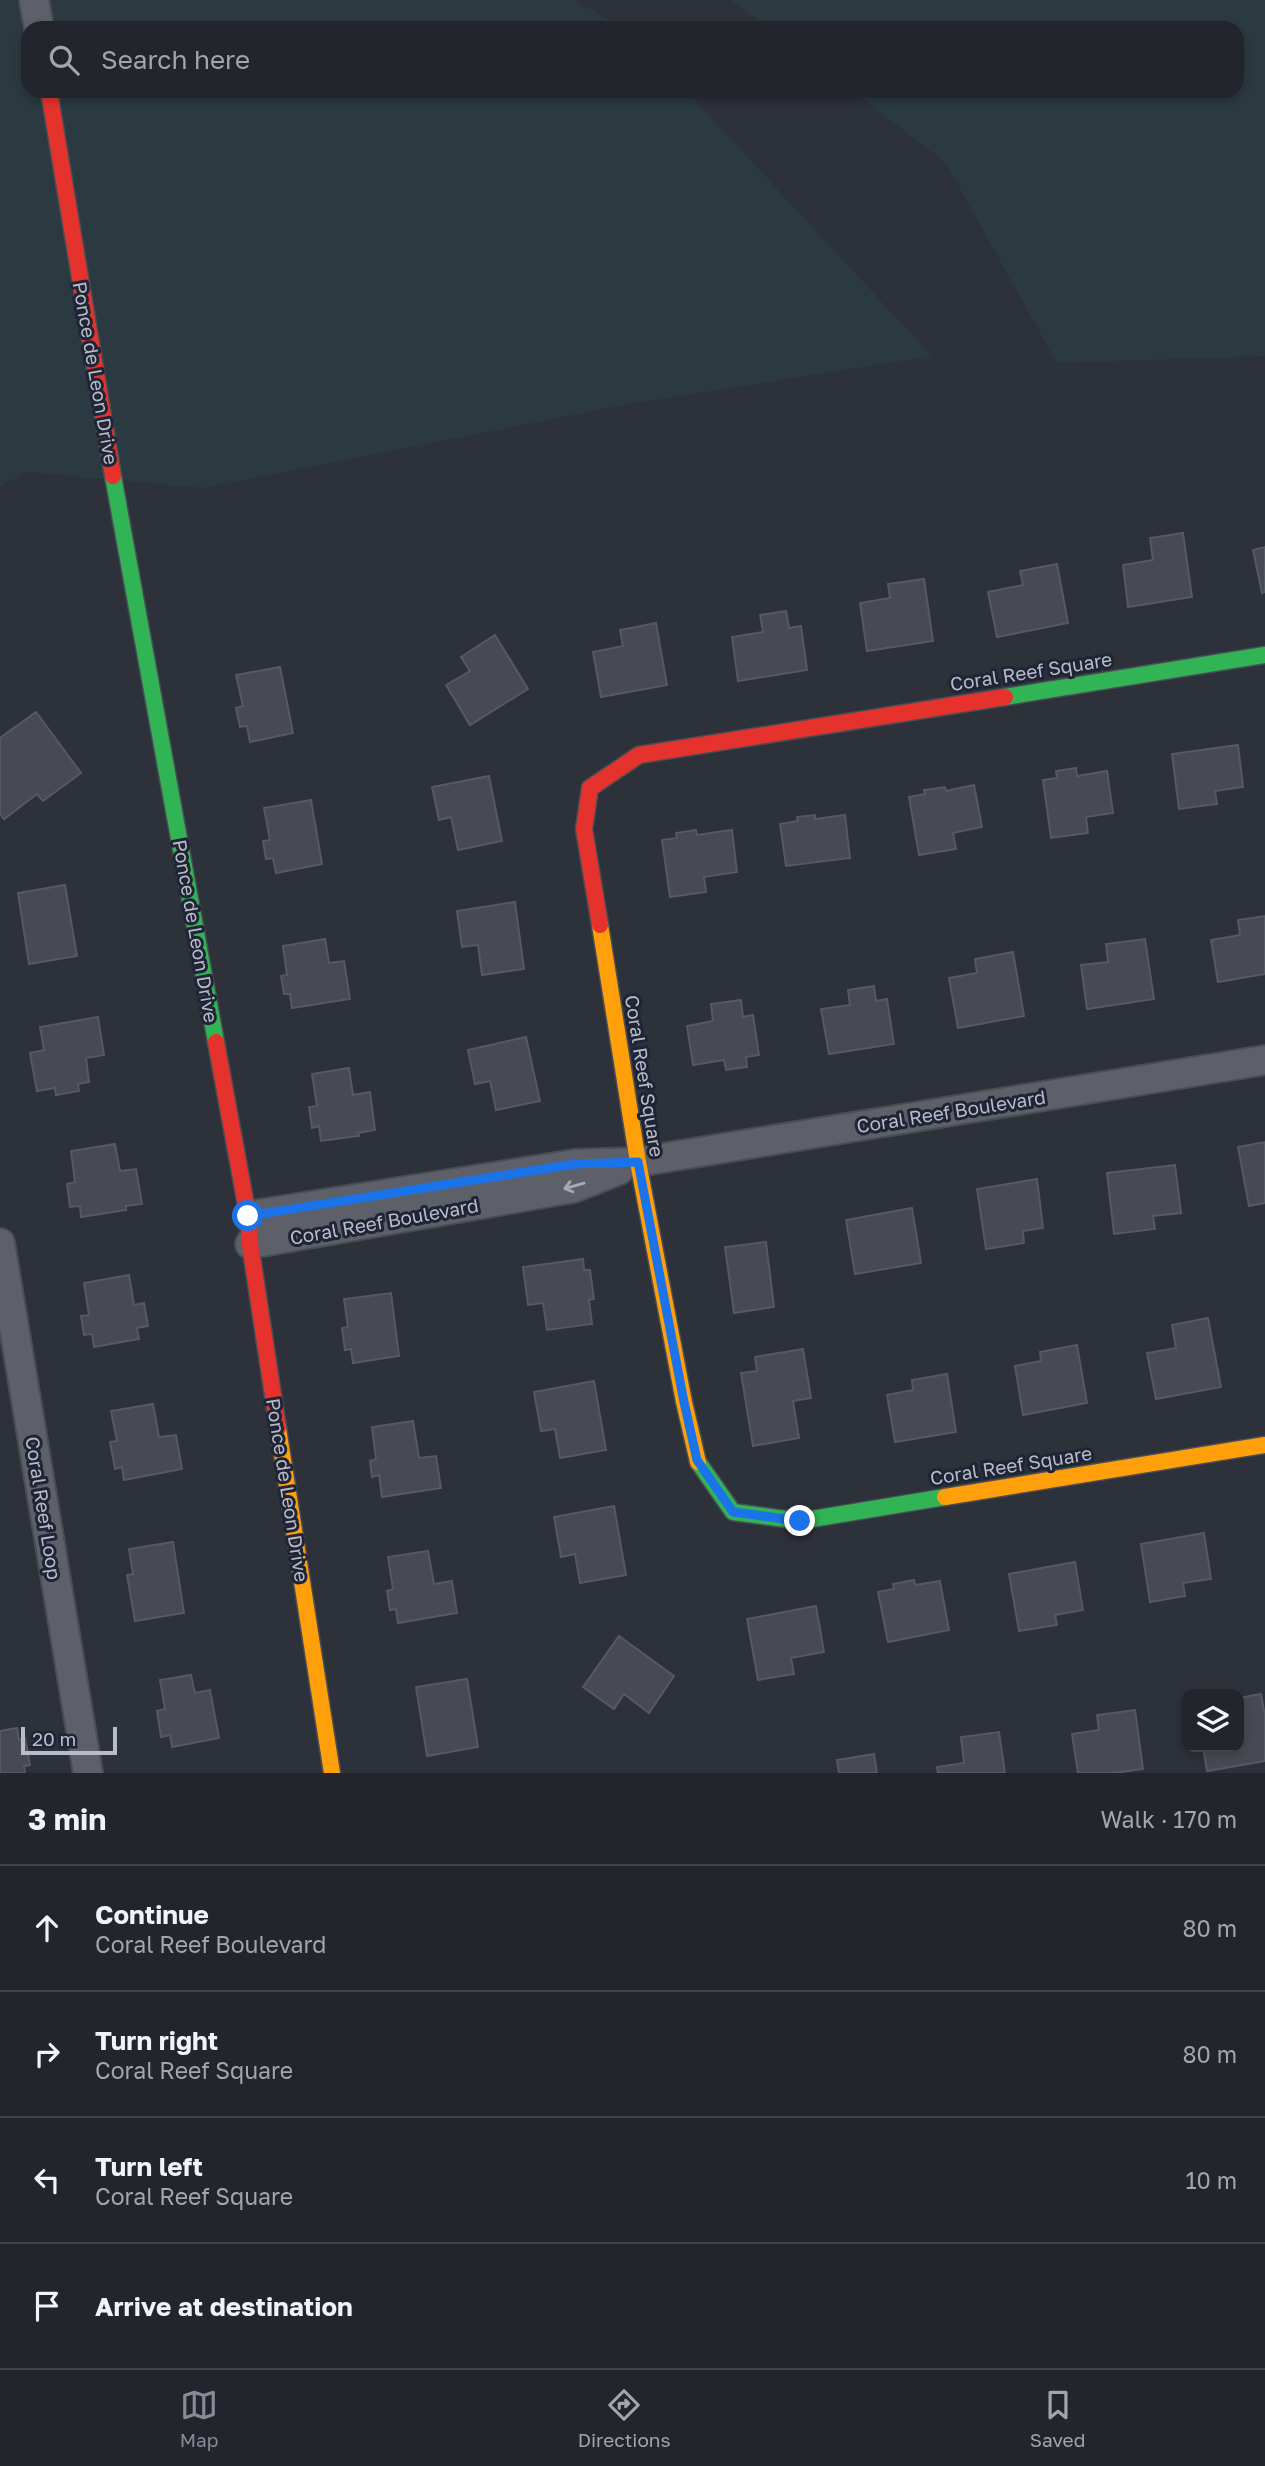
<!DOCTYPE html>
<meta charset="utf-8">
<style>
:root{--surface:#22252c;--page:#2a2d34;--text:#f1f3f6;--muted:#a2a5a9;--line:#3f4248;--accent:#878b98}
body{margin:0;font-family:"Golos Text",sans-serif;background:var(--page);color:var(--text)}
.controls{position:absolute;right:21px;bottom:21px;display:grid;overflow:hidden;border-radius:14px;box-shadow:0 4px 10px #0003}
.controls button{width:63px;height:63px;display:grid;place-items:center;padding:0;border:0;border-bottom:2px solid var(--line);background:var(--surface);color:var(--text);font:35px sans-serif}
.scale{position:absolute;left:21px;bottom:18px;width:96px;box-sizing:border-box;padding-left:7px;border:4px solid #b8bcca;border-top:0;font-size:19px;line-height:24px;white-space:nowrap;color:#b8bcca;-webkit-text-stroke:5px #202535;paint-order:stroke}
.stop{position:absolute;width:21px;height:21px;margin:-16px;border:5px solid #1a73e8;border-radius:50%;background:#fff}
.stop.end{background:#1a73e8;border-color:#fff;box-shadow:0 2px 7px #0008}
.list{margin:0;padding:0;list-style:none}
h2{display:flex;justify-content:space-between;align-items:center;height:91px;margin:0;padding:0 28px;font-size:30px}
h2 small{font-size:23px;font-weight:400;color:var(--muted)}
.list li{display:grid;grid-template-columns:46px 1fr auto;gap:21px;align-items:center;box-sizing:border-box;height:126px;padding:0 28px;border-top:2px solid var(--line)}
.list b{display:block;font-size:26px;white-space:nowrap}
.list p{margin:0;font-size:23px;white-space:nowrap;color:var(--muted)}
.list em{font-size:23px;font-style:normal;color:var(--muted)}
.icon{flex:none;width:38px;height:38px;fill:none;stroke:currentColor;stroke-width:2;stroke-linecap:round;stroke-linejoin:round}
.map{position:relative;flex:none;width:1265px;height:1773px;overflow:hidden}
.search{position:absolute;background:var(--surface);box-shadow:0 4px 10px #0003;left:21px;right:21px;top:21px;height:77px;display:flex;align-items:center;gap:18px;box-sizing:border-box;padding:0 24px;border-radius:21px;color:var(--muted);font-size:26px}
.sheet{height:595px;background:var(--surface)}
nav{display:flex;justify-content:space-around;align-items:center;box-sizing:border-box;height:98px;border-top:2px solid var(--line);background:var(--surface);font-size:19px;color:var(--muted)}
nav a{display:grid;justify-items:center;gap:4px}
nav .on{color:var(--accent)}
.map>svg:first-child{display:block}
.green{fill:#2a3a40}
.building{fill:#474a52;stroke:#555961;stroke-width:2}
.lines{fill:none;stroke-linecap:round;stroke-linejoin:round}
.street-casing{stroke:#4b4d54;stroke-width:32}
.fast-casing{stroke:#4b4d54;stroke-width:19}
.slow-casing{stroke:#4b4d54;stroke-width:19}
.jam-casing{stroke:#4b4d54;stroke-width:19}
.street{stroke:#5d6068;stroke-width:28}
.fast{stroke:#30b455;stroke-width:16}
.slow{stroke:#ff9f0a;stroke-width:16}
.jam{stroke:#e5322d;stroke-width:16}
.oneway{stroke:#a6aab6}
.route{stroke:#1a73e8;stroke-width:9}
.labels{text-anchor:middle;dominant-baseline:central;stroke-width:6;stroke-linejoin:round;paint-order:stroke}
.street-label{font-size:19px;fill:#b8bcca;stroke:#202535}
</style>
<div class="map">
<svg width="1265" height="1773" viewBox="0 0 1265 1773">
<rect width="100%" height="100%" fill="#2d313a"/>
<path class="green" d="M0,0H574L625,28H28V91H686L932,356L624,405L203,488L26,472L0,487Z
M729,0H1265V356L1057,363L945,162L852,91H1237V28H770Z"/>
<path class="building" d="M1183,533L1192,597L1128,607L1123,565L1153,560L1150,538Z
M1265,547V592L1262,593L1253,550Z
M1057,564L1068,623L997,637L988,592L1023,585L1020,571Z
M924,579L933,641L867,651L860,603L890,598L888,584Z
M786,611L789,628L801,626L807,670L738,681L732,637L763,632L760,615Z
M656,623L667,685L601,697L593,652L623,646L620,630Z
M495,635L528,689L470,725L446,685L470,671L461,657Z
M280,667L293,733L250,742L247,726L240,727L236,708L243,706L236,675Z
M36,712L81,773L43,801L37,794L4,819L0,814V738Z
M1238,745L1243,787L1215,791L1217,804L1179,809L1172,754Z
M1076,768L1077,776L1107,771L1113,813L1086,817L1088,833L1051,838L1043,780L1057,778L1056,771Z
M489,776L502,841L458,850L451,817L439,820L432,787Z
M974,785L982,827L953,833L956,849L919,855L909,797L925,794L924,790L945,787L946,791Z
M311,800L322,864L276,873L273,858L266,859L263,841L270,840L264,808Z
M815,815V819L845,815L850,858L786,866L780,824L798,821L797,817Z
M696,830L697,835L732,830L737,872L704,877L706,892L670,897L662,840L677,838L676,833Z
M65,885L77,956L29,964L18,893Z
M515,902L524,969L482,975L478,945L462,947L457,911Z
M1265,916V974L1218,982L1211,940L1240,935L1238,920Z
M325,939L329,963L344,961L350,999L292,1008L290,994H284L281,976L287,975L283,946Z
M1145,939L1154,999L1087,1009L1081,965L1108,962L1106,944Z
M1013,952L1024,1016L958,1028L949,978L977,973L975,959Z
M874,986L876,1001L887,999L894,1044L829,1054L821,1009L850,1005L848,990Z
M741,1000L743,1017L753,1015L759,1055L746,1057L747,1067L726,1070L724,1060L693,1065L687,1026L713,1021L711,1004Z
M98,1017L104,1055L86,1058L89,1082L78,1084L79,1091L56,1095L55,1088L37,1091L30,1053L44,1050L40,1027Z
M526,1037L540,1101L496,1110L490,1081L475,1084L468,1050Z
M349,1068L353,1095L370,1092L375,1130L358,1133L359,1136L321,1141L319,1126L312,1128L309,1107L317,1106L312,1074Z
M1265,1142V1203L1249,1206L1238,1147Z
M115,1144L120,1171L136,1169L142,1204L126,1206V1210L81,1217L80,1206L70,1207L67,1184L75,1182L71,1151Z
M1175,1165L1181,1213L1153,1216L1155,1229L1114,1234L1107,1173Z
M1037,1179L1043,1228L1023,1231L1024,1243L986,1249L977,1189Z
M912,1208L921,1263L855,1274L846,1220Z
M766,1242L774,1307L734,1313L725,1247Z
M583,1259L584,1270H590L594,1299L589,1300L592,1324L547,1330L543,1303L528,1305L523,1267Z
M129,1275L134,1305L144,1303L148,1326L137,1328L139,1339L94,1347L92,1334L84,1335L81,1316L89,1315L84,1283Z
M391,1293L399,1356L353,1363L351,1349L345,1350L342,1328L348,1327L344,1299Z
M1208,1318L1221,1387L1156,1399L1147,1353L1176,1348L1172,1325Z
M1077,1345L1087,1403L1023,1415L1015,1366L1041,1361L1040,1352Z
M803,1349L811,1398L793,1401L799,1438L753,1446L741,1373L757,1371L755,1357Z
M947,1374L956,1432L895,1442L887,1395L913,1390L912,1380Z
M594,1381L606,1450L560,1458L555,1429L541,1431L534,1392Z
M153,1404L159,1437L176,1435L182,1469L124,1480L122,1467L115,1469L110,1442L117,1441L111,1411Z
M413,1421L419,1458L436,1456L441,1488L382,1497L379,1475L372,1477L370,1461L376,1459L372,1427Z
M614,1506L626,1575L580,1583L575,1554L561,1557L554,1517Z
M1204,1533L1211,1579L1183,1583L1185,1596L1150,1602L1141,1544Z
M173,1542L184,1613L135,1621L127,1575L133,1574L129,1549Z
M428,1551L434,1584L452,1581L457,1613L398,1623L396,1609L390,1610L387,1591L393,1589L388,1557Z
M1075,1562L1083,1610L1055,1615L1057,1625L1019,1631L1009,1574Z
M914,1580L915,1585L940,1581L949,1630L888,1642L878,1592L894,1589L893,1584Z
M816,1606L824,1652L791,1658L794,1674L758,1680L747,1619Z
M619,1636L674,1676L649,1713L624,1694L614,1709L583,1687Z
M191,1675L195,1693L210,1690L219,1738L172,1747L170,1735L161,1737L157,1711L165,1709L160,1680Z
M467,1679L478,1747L427,1756L416,1687Z
M1261,1694L1265,1716V1761L1207,1771L1203,1747H1239V1698Z
M1135,1710L1143,1769L1114,1773H1078L1072,1734L1099,1730L1097,1715Z
M17,1728L19,1740L25,1738L30,1765L24,1766L25,1773H0V1731Z
M999,1732L1005,1773H938L937,1767L964,1763L961,1737Z
M874,1754L877,1773H839L837,1760Z"/>
<g class="lines">
<defs>
<path id="street" d="M34,0L39,28
M248,1216L575,1164L638,1162L1265,1060
M0,1243L88,1773
M250,1244L573,1188L619,1170"/>
<path id="fast" d="M113,476L216,1042
M1005,697L1265,655
M698,1462L733,1512L800,1521L945,1497"/>
<path id="slow" d="M600,925L638,1162L684,1402L698,1462
M278,1428L332,1773
M945,1497L1265,1445"/>
<path id="jam" d="M49,91L113,476
M600,925L584,829L590,788L639,755L1005,697
M216,1042L248,1216L250,1244L278,1428"/>
</defs>
<use href="#street" class="street-casing"/>
<use href="#fast" class="fast-casing"/>
<use href="#slow" class="slow-casing"/>
<use href="#jam" class="jam-casing"/>
<use href="#street" class="street"/>
<use href="#fast" class="fast"/>
<use href="#slow" class="slow"/>
<use href="#jam" class="jam"/>
</g>
<defs><path id="oneway-shaft" d="M-6 0H5M1.5-3L5.5 0L1.5 3" fill="none" stroke-width="1.6" stroke-linecap="round" stroke-linejoin="round" transform="scale(1.75)"/></defs>
<use class="oneway" href="#oneway-shaft" transform="translate(574 1186) rotate(164)"/>
<g class="lines">
<path class="route" d="M248,1216L575,1164L638,1162L684,1402L697,1460L733,1512L800,1521"/>
</g>
<g class="labels">
<g class="street-label">
<text transform="translate(96 373) rotate(80)">Ponce de Leon Drive</text>
<text transform="translate(1031 671) rotate(-9)">Coral Reef Square</text>
<text transform="translate(196 931) rotate(80)">Ponce de Leon Drive</text>
<text transform="translate(645 1076) rotate(81)">Coral Reef Square</text>
<text transform="translate(951 1111) rotate(-9)">Coral Reef Boulevard</text>
<text transform="translate(384 1221) rotate(-10)">Coral Reef Boulevard</text>
<text transform="translate(1011 1465) rotate(-9)">Coral Reef Square</text>
<text transform="translate(288 1490) rotate(81)">Ponce de Leon Drive</text>
<text transform="translate(44 1508) rotate(81)">Coral Reef Loop</text>
</g>
</g>
</svg>
<div class="controls">
<button><svg class="icon" aria-label="layers" viewBox="0 0 24 24"><path d="M12 4l9 5-9 5-9-5zM3 14l9 5 9-5"/></svg></button>
</div>
<div class="scale">20 m</div>
<div class="stop" style="left:248px;top:1216px"></div>
<div class="stop end" style="left:800px;top:1521px"></div>
<div class="search"><svg class="icon" aria-label="search" viewBox="0 0 24 24"><circle cx="10" cy="10" r="6"/><path d="M15 15l6 6"/></svg>Search here</div>
</div>
<section class="sheet">
<h2>3 min<small>Walk · 170 m</small></h2>
<ul class="list">
<li><svg class="icon" aria-label="ahead" viewBox="0 0 24 24"><path d="M12 20V5M6 11l6-6 6 6"/></svg><div><b>Continue</b><p>Coral Reef Boulevard</p></div><em>80 m</em></li>
<li><svg class="icon" aria-label="right" viewBox="0 0 24 24"><path d="M7 20v-9h11M14 6l5 5-5 5"/></svg><div><b>Turn right</b><p>Coral Reef Square</p></div><em>80 m</em></li>
<li><svg class="icon" aria-label="left" viewBox="0 0 24 24"><path d="M17 20v-9H6M10 6l-5 5 5 5"/></svg><div><b>Turn left</b><p>Coral Reef Square</p></div><em>10 m</em></li>
<li><svg class="icon" aria-label="arrive" viewBox="0 0 24 24"><path d="M6 21V4h12l-3 4 3 4H6"/></svg><div><b>Arrive at destination</b></div></li>
</ul>
</section>
<nav>
<a class="on"><svg class="icon" aria-label="map" viewBox="0 0 24 24"><path d="M3 6l6-2 6 2 6-2v14l-6 2-6-2-6 2zM9 4v14M15 6v14"/></svg>Map</a>
<a><svg class="icon" aria-label="directions" viewBox="0 0 24 24"><path d="M12 3l9 9-9 9-9-9zM9 14v-3h6M13 9l2 2-2 2"/></svg>Directions</a>
<a><svg class="icon" aria-label="saved" viewBox="0 0 24 24"><path d="M7 4h10v16l-5-4-5 4z"/></svg>Saved</a>
</nav>
